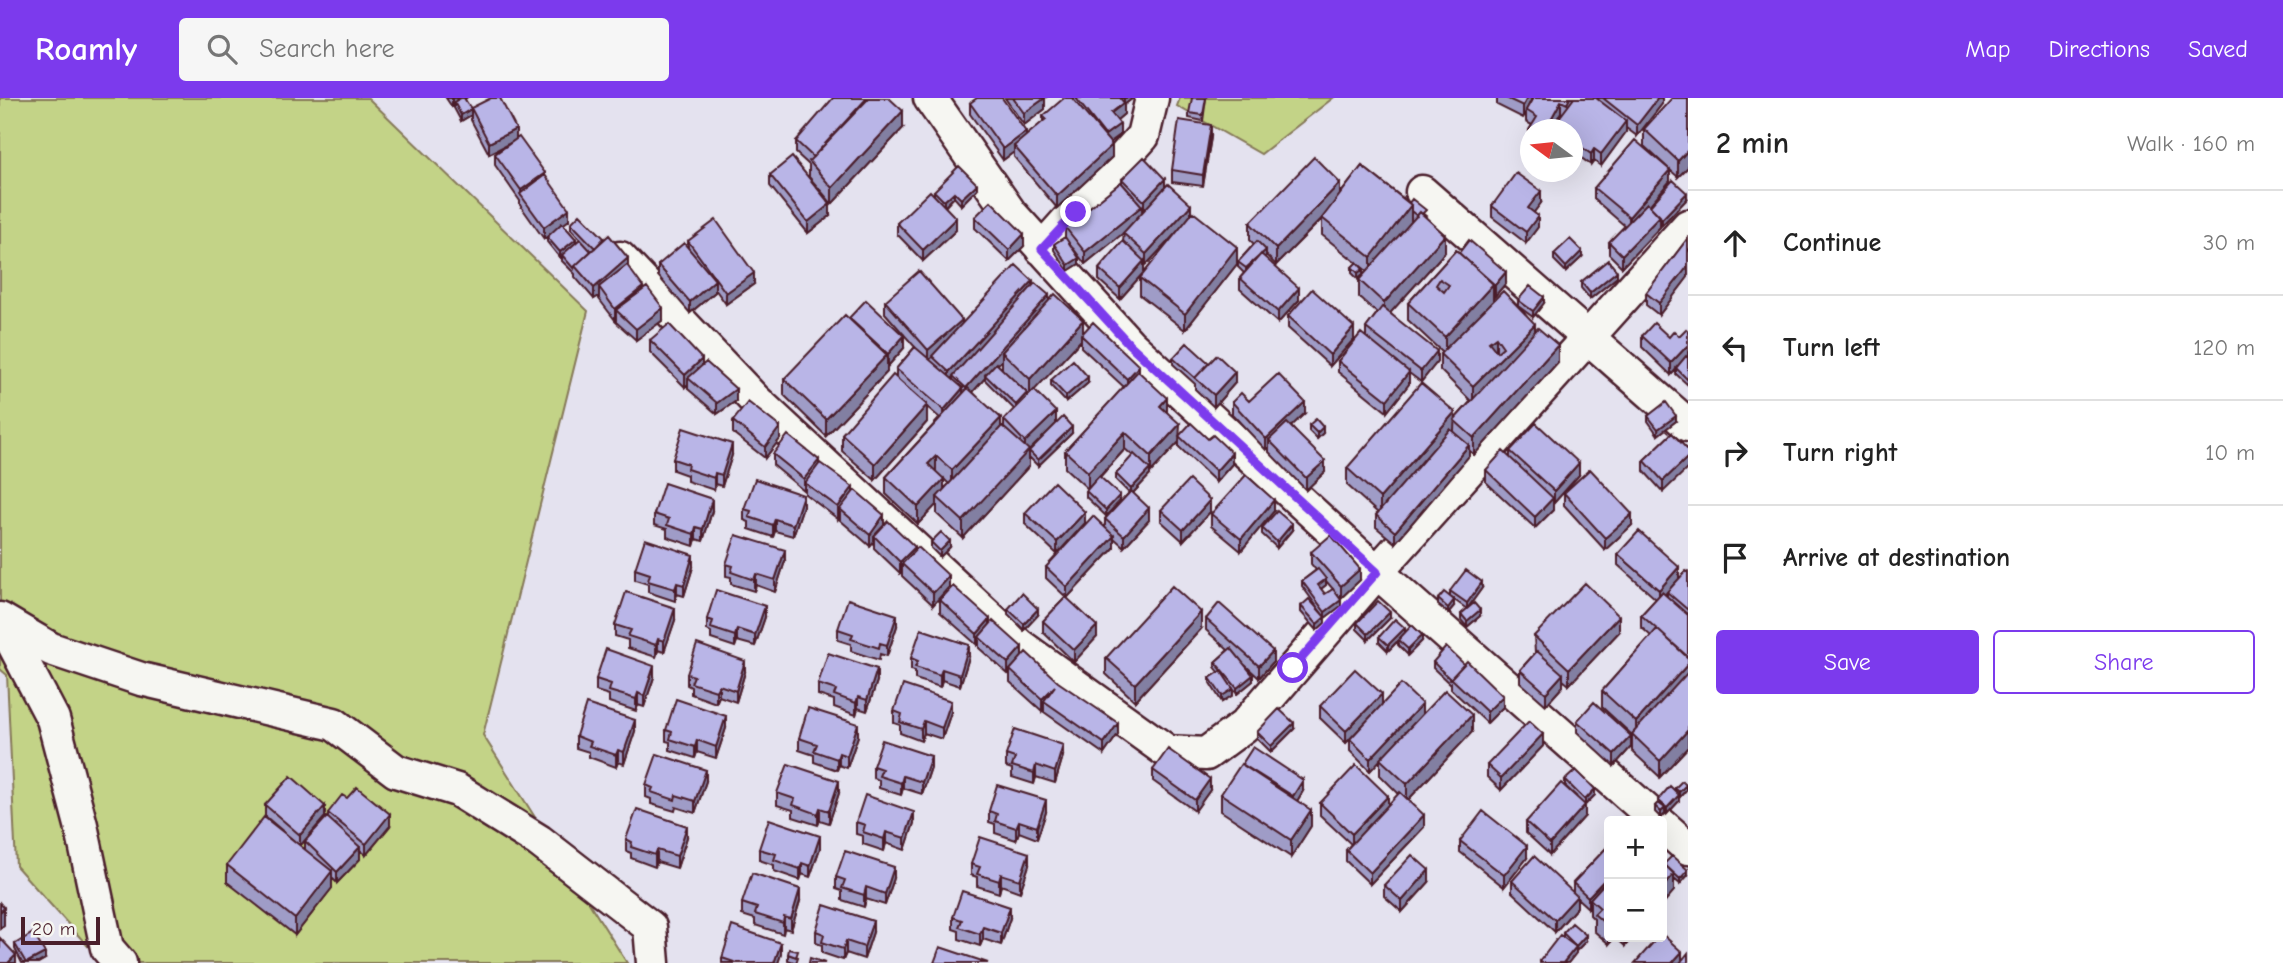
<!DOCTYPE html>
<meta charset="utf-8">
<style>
:root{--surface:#fff;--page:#f6f6f6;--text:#222;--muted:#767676;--line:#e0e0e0;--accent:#7c3aed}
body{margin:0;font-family:"Comic Neue",sans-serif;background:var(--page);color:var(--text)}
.controls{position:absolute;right:21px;bottom:21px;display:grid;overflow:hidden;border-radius:7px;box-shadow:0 7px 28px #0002}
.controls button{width:63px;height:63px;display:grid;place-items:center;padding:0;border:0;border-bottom:2px solid var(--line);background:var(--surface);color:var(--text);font:35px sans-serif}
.compass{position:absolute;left:1520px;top:21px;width:63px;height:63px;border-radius:50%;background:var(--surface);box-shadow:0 7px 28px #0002;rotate:285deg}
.scale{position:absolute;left:21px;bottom:18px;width:79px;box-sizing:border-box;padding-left:7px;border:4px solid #4a1f2b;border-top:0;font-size:19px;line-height:24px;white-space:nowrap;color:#4a1f2b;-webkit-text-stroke:5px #f6f6f2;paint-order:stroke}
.stop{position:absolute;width:21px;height:21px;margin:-16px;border:5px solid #7c3aed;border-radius:50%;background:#fff}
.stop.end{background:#7c3aed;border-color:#fff;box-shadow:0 2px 7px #0008}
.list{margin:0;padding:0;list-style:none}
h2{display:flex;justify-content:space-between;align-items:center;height:91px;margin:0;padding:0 28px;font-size:30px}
h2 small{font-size:23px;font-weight:400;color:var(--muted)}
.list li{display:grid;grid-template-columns:46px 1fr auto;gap:21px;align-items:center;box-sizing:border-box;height:105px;padding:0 28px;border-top:2px solid var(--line)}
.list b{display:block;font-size:26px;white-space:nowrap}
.list em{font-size:23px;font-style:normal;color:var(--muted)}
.actions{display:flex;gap:14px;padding:21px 28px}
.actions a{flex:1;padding:16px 0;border:2px solid var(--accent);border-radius:7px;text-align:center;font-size:24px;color:var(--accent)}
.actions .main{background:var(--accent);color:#fff}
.icon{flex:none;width:38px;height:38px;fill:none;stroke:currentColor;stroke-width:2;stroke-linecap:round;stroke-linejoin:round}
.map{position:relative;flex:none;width:1688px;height:865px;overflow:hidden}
header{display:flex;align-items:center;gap:42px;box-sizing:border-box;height:98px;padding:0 35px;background:var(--accent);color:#fff}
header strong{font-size:33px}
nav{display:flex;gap:38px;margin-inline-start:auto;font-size:24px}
.search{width:490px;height:63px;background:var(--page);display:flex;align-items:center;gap:18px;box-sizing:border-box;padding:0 24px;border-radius:7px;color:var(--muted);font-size:26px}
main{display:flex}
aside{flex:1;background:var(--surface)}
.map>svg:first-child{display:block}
.green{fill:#c3d387;stroke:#867959;stroke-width:2}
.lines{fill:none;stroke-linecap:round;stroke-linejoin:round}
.minor-casing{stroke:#4a1f2b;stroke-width:37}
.minor{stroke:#f6f6f2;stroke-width:32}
.wall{fill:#9f9cc7;stroke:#4a1f2b;stroke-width:2;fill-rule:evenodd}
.shaded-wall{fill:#827fa2;stroke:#4a1f2b;stroke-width:2}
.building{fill:#b9b5e7;stroke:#4a1f2b;stroke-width:2;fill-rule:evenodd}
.route{stroke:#7c3aed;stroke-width:9}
</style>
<header>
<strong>Roamly</strong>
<div class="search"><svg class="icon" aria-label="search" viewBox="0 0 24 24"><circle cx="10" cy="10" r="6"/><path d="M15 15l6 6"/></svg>Search here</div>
<nav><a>Map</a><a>Directions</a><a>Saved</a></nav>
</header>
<main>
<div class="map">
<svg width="1688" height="865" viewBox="0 0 1688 865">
<rect width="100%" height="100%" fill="#e4e2ef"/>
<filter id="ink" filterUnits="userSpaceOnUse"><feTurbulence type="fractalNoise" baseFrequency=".0143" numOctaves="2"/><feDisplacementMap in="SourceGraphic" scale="14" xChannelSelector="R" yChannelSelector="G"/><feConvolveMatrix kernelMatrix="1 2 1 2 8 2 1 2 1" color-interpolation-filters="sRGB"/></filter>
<g filter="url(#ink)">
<path class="green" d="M0,0H368L588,213L483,637L627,865H103L16,768L7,577L0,571Z
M1180,0H1333L1261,56L1177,8Z"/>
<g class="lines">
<defs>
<path id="minor" d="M930,0L1011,116L1129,246L1377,474L1658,723
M1422,94L1688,327
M1042,151L1143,38L1152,0
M620,160L754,301L1019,547L1168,654L1206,656L1244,628L1377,474L1688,128
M0,521L51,551L141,581L334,626L396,673L457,692L539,743L650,829L653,865
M1,522L53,621L81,727L107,850L120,865
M1662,727L1688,750"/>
</defs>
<use href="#minor" class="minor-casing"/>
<use href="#minor" class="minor"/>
</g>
<path class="wall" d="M446,0H466L465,1L471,17L461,23L454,10V8L452,9Z
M1005,0H1045V11L1024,27Z
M1073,0H1133L1124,7V6V16L1117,22L1120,37L1110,45L1112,59L1057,110L1014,59V54L1003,62L970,16V5L1026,38L1043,24V18L1073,1Z
M1206,0L1203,23L1189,20V15Z
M1497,0H1662V6L1637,38L1626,30V34L1601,68L1594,63L1591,67L1572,53V32H1557L1559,27V20L1562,15L1561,14L1530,32V44H1529V32L1532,27L1526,24V13L1523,20L1497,7Z
M1688,0V69L1678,79L1670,72V83L1649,107L1687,101L1662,127L1660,125V129L1622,169L1609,156V144L1625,128L1594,101V90L1668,70L1644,48V31Z
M471,10L516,40L545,78L569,122L563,126L576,145L580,141L571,131V125L628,170L643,192L663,222L636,242L616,224V221L615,222L599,201V198L594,201L575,179V176L562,163V158L560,160L547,144V139L544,141L520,107V103L495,67V56L508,47L489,56L471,22Z
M903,30L832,106L809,79V67L796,55V43Z
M1211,39L1203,88L1172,84V72Z
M1362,68L1426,118L1425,119L1445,154L1390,215L1437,264L1421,284L1409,275V286L1387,314L1338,274V263L1366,239V230L1377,215L1359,199V182L1367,173L1357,165L1363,171L1358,181L1352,175V169L1357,165L1322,137V121L1276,167L1266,157L1264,159L1299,202L1278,225L1240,191V180L1244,175L1238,169V164L1254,146L1250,142V125L1340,96Z
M770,77L830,118L808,135L770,88Z
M1122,81L1165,88L1237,166L1185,232L1140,197V180L1178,133L1146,167L1144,166V174L1120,201L1099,182V171L1123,144L1124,134L1085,166L1073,150L1079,166L1068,173L1054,152V146L1065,139V129L1122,85Z
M977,91L961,107L954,99L945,109L956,132L923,163L897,136V125L934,98V93Z
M1541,105L1534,114L1538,129L1526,145L1492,119V108Z
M975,119L1024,148L1009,163L975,130Z
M1688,140V179L1659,217L1646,207V195Z
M688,143L754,186L726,206L715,191V194L690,215L658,178V167L688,150Z
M1456,152L1506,185L1495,198L1493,197V203L1535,233L1558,264L1474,357L1469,352V358L1395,445L1376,429V417L1378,415L1347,387V370L1455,321L1471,303L1440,272V256L1442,254L1408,222V205Z
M1554,156L1582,159L1566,174L1554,162Z
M1617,179L1590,201L1581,190V184Z
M1033,188L1083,234L1139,274L1167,314L1180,337L1232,366L1216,384L1179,349V344L1151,374L1150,373V377L1133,395L1149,422L1124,449L1114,440V450L1067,500L1097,539L1074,564L1043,534V523L1066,499L1046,480V469L1105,430V421L1129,395L1116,382V376L1133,358L1125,351L1100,379L1120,403L1106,418L1086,399V393L1088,391L1065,370V353L1124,289L1081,249V242L1034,292L1056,326L1072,335L1038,368L1029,359V368L963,440L937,416V406L918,426L886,396V379L940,320L927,309V324L875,382L842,353V336L896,280V271L915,249L885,215V203L962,226ZM1002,262V271L997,266ZM1007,276L1029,297L1027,299ZM985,280V282L1014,311L1004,322V329L1001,330L973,294ZM944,381L949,386L944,391Z
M1518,202L1544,205L1533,219L1518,208Z
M1288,218L1354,241L1330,268L1288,230Z
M849,221L904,250L888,268L887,267V274L826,338L784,297V281Z
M1642,238L1688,258L1687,259L1688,260V287L1676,276V272L1671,277L1642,249Z
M650,242L702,267L736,303L717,316L688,291V286L685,289L650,254Z
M1173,260L1209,265L1235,285L1214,309L1195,291V286L1173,266Z
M1051,282L1088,285L1066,304L1051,288Z
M1249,303L1305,315L1291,328L1325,374L1306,392L1269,354V349L1266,352L1232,316V304Z
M1648,318L1676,323L1658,337L1648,323Z
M733,323L780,341L765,360L733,335Z
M1309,327L1323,335L1317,341L1309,333Z
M1672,335L1663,394L1644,373V362Z
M1510,353L1579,377L1554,405L1553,404V412L1535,430L1486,384V372L1510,361Z
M773,356L819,366L853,395L884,427L915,453L949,489L933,507L902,478V473L900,475L874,450V443L870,448L840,422V418L838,421L805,396V391L804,393L773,367Z
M732,357L722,388L715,386L714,392L687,383V377L673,372V361Z
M1564,395L1632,427L1605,452L1564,407Z
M803,408L793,438L775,433L773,439L749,431V424L744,422V411Z
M1161,412L1210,414L1183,443L1161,423Z
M712,413L703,443L696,441L694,448L667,439V431L654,427V416Z
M1274,413L1241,453L1211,428V416Z
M1025,415L1085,425L1057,456L1025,426Z
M1262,430L1292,432L1277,450L1262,436Z
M931,444L950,449L940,459L931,450Z
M1311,454L1360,482L1341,500L1335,494L1341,508L1325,520V525L1317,532L1301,514V508L1323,517L1302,488V483L1316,472L1311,466ZM1326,483L1333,491L1325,496L1321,491L1326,487Z
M1618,456L1667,499V494L1688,474V649L1660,679L1632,653V637L1602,609V593L1651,538L1641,529V517L1656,501L1618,467Z
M785,463L775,494L756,487L754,493L731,486V479L726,478V466Z
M693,469L684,498L677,496L675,503L648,494V486L635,482V471Z
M1482,490L1467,511L1480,518L1467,529L1461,522V516L1467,511L1450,499V493Z
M1438,501L1454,508L1448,515L1438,507Z
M940,502L990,527L1022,559L1118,636L1104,656L1044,614V610L1042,613L1010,584V574L1008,576L979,550V545L977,547L940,514Z
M1008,511L1038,517L1024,532L1008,516Z
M765,519L755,548L737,543L735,549L711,541V534L707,532V521Z
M1390,520L1368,542L1357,531V525Z
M1206,521L1273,564L1259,580L1245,567L1253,583L1237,596L1231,588L1233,597L1222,604L1210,585V580L1219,574L1215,569V564L1228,552L1206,532Z
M675,522L664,554L658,552L656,559L628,550V542L615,538V527Z
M897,528L887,558L880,556L879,562L851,553V546L838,542V531Z
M1201,531L1135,603L1106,576V560Z
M1405,534L1422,543L1408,557L1398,547V543L1388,553L1379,544V539Z
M1619,534L1569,587L1563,582V588L1546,607L1520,584V572L1535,555L1534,538Z
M969,559L960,588L942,582L940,589L915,581V573L911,572V560Z
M1433,564L1464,566L1503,609L1487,625L1451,591V585L1450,586L1433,570Z
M745,574L736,604L719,598L716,605L691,596V589L687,587V576Z
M654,579L644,609L638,607L636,613L609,604V597L596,593V581Z
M877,583L867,613L858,610L856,617L834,609V602L818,597V586Z
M1382,607L1422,616L1472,634L1408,702L1424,729L1370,786L1346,763V752L1351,746L1320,717V705L1388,707L1399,696L1380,677V662L1370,673L1350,653V641L1346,645L1320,620V608Z
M894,613L951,614L942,641L924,635L921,643L900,635V627L894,625Z
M1577,623L1631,649L1614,668L1577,634Z
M726,630L716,660L697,654L695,660L670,652V644L666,643V632Z
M1294,631L1271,654L1257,640V634Z
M635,633L624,666L618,664L616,669L589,659V654L576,650V638Z
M858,638L847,670L839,667L837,672L814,664V657L799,652V640Z
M1543,648L1501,692L1487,679V667Z
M1006,657L1063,658L1055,685L1036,679L1034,686L1012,679V671L1006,669Z
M873,668L931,669L922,696L903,690L901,697L879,690V682L873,680Z
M1153,672L1210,692L1195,713L1153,683Z
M1565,682L1595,697L1585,707V718L1550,757L1526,735V724L1576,698L1565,688Z
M706,683L695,715L676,709L675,713L651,706V701L646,699V687Z
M1675,690L1686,692L1679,700V703L1667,716L1665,714V716L1661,720L1655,714V708L1658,705V702L1675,693Z
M1303,693L1297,703L1311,728L1291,759L1221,713V696Z
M777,695H839L829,725L820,722L818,727L793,719V712L777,707Z
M265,707L325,719L300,748L305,752V743L328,719V715L390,728L366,757L360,752V761L337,785L332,780V790L295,837L227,784V767L293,742L265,718Z
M989,713L1046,714L1037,741L1019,734L1016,742L995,735V726L989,724Z
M856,724L914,725L905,752L886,745L884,753L863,746V738L856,736Z
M687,739L677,770L657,764L655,769L631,760V755L626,753V741Z
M1460,743L1527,760L1504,789L1460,754Z
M1609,747V839H1633L1625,848L1615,839L1609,846L1594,833V821L1590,817V808L1588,810L1577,800V809L1555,834L1512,794V783L1573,794V785Z
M820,750L810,779L802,776L800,782L774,773V767L759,762V751Z
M971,766L1029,767L1020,794L1001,787L999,795L977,788V779L971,777Z
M1664,767L1688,777L1680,786L1674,781V793Z
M836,779L894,780L885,807L866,801L864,809L842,802V793L836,791Z
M1429,784L1402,814L1384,798V787Z
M800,803L791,832L784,830L783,836L755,827V821L742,817V805Z
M953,819L1010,820L1001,847L983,841L980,848L959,841V833L953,831Z
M816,833L873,834L864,861L846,855L843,862L822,855V847L816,845Z
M1563,835L1586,843L1576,853V855L1568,865H1540V863L1563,839Z
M15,846L45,861L38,865H22L15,851Z
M781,856L778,865H722V860Z
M788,856L798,859L796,865L788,862Z"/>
<path class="shaded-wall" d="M452,0H466L455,7L454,4V8L452,9Z
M1045,0V11L1024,27V15Z
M1124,0H1133L1124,7Z
M1527,0H1532L1523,20V8Z
M1658,0H1662V6L1637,38V27Z
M1561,3V14L1551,32H1545Z
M1124,5V16L1111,27V15Z
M471,11V17L461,23V17Z
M903,13V30L832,106V90Z
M1626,23V34L1601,68V56Z
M1120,26V37L1105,48V37Z
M1211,27V39L1203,88V77Z
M516,31V42L489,56V45Z
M1026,34V45L1014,48V54L1003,62V51Z
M1112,47V59L1057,110V98Z
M1594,51V63L1591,67V56Z
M1688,52V69L1678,79V63Z
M1670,72V83L1629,131V119Z
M545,75V86L521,97V92Z
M1165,81V93L1144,114V103Z
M1340,85V102L1276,167V151Z
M977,86V91L961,107V101Z
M1541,93V105L1528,122V110Z
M954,94V99L944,109V103Z
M1687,95V101L1662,127V121Z
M830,106V118L808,135V124Z
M1191,107V119L1146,167V156Z
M1411,107V124L1371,175V159Z
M1142,108V120L1085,166V154Z
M569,111V122L544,141V129Z
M1538,118V129L1526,145V134Z
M1660,118V129L1622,169V157Z
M956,120V132L923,163V152Z
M1024,136V148L1009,163V152Z
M1445,137V154L1384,222V205Z
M576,141V147L560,160V154Z
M1237,149V166L1185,232V216Z
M1266,152V158L1246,176V170Z
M1582,153V159L1566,174V169Z
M628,160V171L599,189V198L594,201V190Z
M1079,160V166L1068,173V167Z
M1144,163V174L1120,201V190Z
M1688,168V179L1659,217V205Z
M1363,171V177L1358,181V175Z
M1617,173V179L1590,201V195Z
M1506,174V185L1495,198V187Z
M754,175V186L726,206V195Z
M715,182V194L690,215V204Z
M1033,183V194L953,278V281L949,286V274Z
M1493,186V203L1445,256V239Z
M643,189V200L616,212V221L615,222V211Z
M1299,190V202L1278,225V214Z
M1049,197V209L1002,254V262L987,278L985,277V280L966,302V290Z
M1544,199V205L1533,219V213Z
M663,210V222L636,242V231Z
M962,222V233L928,263V252Z
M1083,222V239L1081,237V242L1030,297V281Z
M1535,226V243L1473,305V288Z
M1354,229V241L1330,268V257Z
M904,238V250L888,268V256Z
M1496,239V255L1489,244Z
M1558,247V264L1474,357V340Z
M1688,247V258L1671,277V265Z
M1437,253V264L1421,284V273Z
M887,257V274L826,338V321Z
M702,261V272L688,280V286L685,289V277Z
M1139,268V279L1127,292V281Z
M1235,274V285L1214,309V297Z
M1409,274V286L1387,314V302Z
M1088,279V285L1066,304V298Z
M963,290V301L944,324V312Z
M736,291V303L717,316V305Z
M1027,295V301L1016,313V307Z
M1167,300V316L1160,308Z
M1305,304V315L1273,346L1269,342V349L1266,352V341Z
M927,307V324L875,382V366Z
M1056,314V326L1029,353V368L963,440V423L1025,355V344Z
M1455,314L1454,332L1380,417V400Z
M1676,318V323L1658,337V331Z
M1001,320V336L952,389V372Z
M1180,326L1179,344L1151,374V358Z
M780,329V341L765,360V349Z
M1072,329V335L1038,368V362Z
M1323,329V335L1317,341V335Z
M1125,334V351L1088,391V374Z
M732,346V357L722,388V377Z
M1469,347V358L1395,445V434Z
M1232,355V366L1216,384V373Z
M936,358V374L928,366Z
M1688,359V370L1663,394V383Z
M819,362V374L805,385V391L804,393V381Z
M1325,363V374L1306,392V380Z
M1579,365V377L1554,405V393Z
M1150,371V377L1131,397V391Z
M715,375V386L714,392V380Z
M944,381V398L937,399V406L918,426V409Z
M853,389V401L840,411V418L838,421V409Z
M803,397V408L793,438V427Z
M1120,397V403L1106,418V412Z
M1553,400V412L1535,430V419Z
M712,401V413L703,443V431Z
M1210,402V414L1183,443V432Z
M1274,402V413L1241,453V441Z
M1149,410V422L1124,449V438Z
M1085,414V425L1057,456V444Z
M1632,416V427L1605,452V440Z
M884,417V428L874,438V443L870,448V437Z
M775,421V433L773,439V427Z
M1292,426V432L1277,450V444Z
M696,429V441L694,448V436Z
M1114,438V450L1067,500V489Z
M950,443V449L940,459V453Z
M915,449V460L902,466V473L900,475V464Z
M785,452V463L775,494V482Z
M693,457V469L684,498V487Z
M1679,469V481L1659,503V492Z
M1360,471V482L1341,500V488Z
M756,476V487L754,493V482Z
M949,478V489L933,507V495Z
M1326,481V487L1318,493V487Z
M1482,484V490L1467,511V505Z
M677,485V496L675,503V491Z
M1341,502V508L1325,520V514Z
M1454,502V508L1448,515V510Z
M765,508V519L755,548V537Z
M675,510V522L664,554V543Z
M1038,511V517L1024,532V526Z
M1480,512V518L1467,529V523Z
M1201,514V531L1135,603V586Z
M1390,514V520L1368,542V536Z
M897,517V528L887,558V547Z
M1619,518V534L1569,587V571Z
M1325,519V525L1317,532V526Z
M990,521V533L979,539V545L977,547V536Z
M1097,528V539L1074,564V552Z
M1405,530V535L1388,553V547Z
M737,531V543L735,549V538Z
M1422,537V543L1408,557V551Z
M658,541V552L656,559V547Z
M969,547V559L960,588V577Z
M1022,549V560L1010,572L1008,576V565Z
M1273,553V564L1259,580V568Z
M745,563V574L736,604V593Z
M1688,566V582L1636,640V624Z
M654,568V579L644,609V598Z
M877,571V583L867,613V602Z
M942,571V582L940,589V577Z
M1563,576V588L1546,607V595Z
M1253,577V583L1237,596V590Z
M719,587V598L716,605V593Z
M1055,588L1044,603V610L1042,613V601Z
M1233,591V597L1222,604V598Z
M638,595V607L636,613V601Z
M1382,596V607L1346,645V633Z
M1503,598V609L1487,625V614Z
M858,599V610L856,617V605Z
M951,603V614L942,641V630Z
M1422,606V617L1370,673V661Z
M1472,617V634L1407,703V686Z
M726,618V630L716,660V649Z
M635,622V633L624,666V654Z
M924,623V635L921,643V631Z
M1118,625V636L1104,656V645Z
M1294,625V631L1271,654V648Z
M858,626V638L847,670V658Z
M1688,632V649L1660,679V663Z
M1543,636V648L1501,692V680Z
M1631,638V649L1614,668V656Z
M697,642V654L695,660V649Z
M1063,647V658L1055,685V674Z
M618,652V664L616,669V657Z
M839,655V667L837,672V661Z
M931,658V669L922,696V684Z
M1036,667V679L1034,686V675Z
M706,672V683L695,715V703Z
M903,678V690L901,697V685Z
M1210,681V692L1195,713V702Z
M1303,682V693L1293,710V698Z
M839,683V695L829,725V713Z
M1686,687V692L1679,700V703L1667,716V710L1679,697V694Z
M1595,691V697L1585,707V702Z
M1388,698V709L1352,747V736Z
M1046,702V714L1037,741V729Z
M1585,707V718L1550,757V746Z
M325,708V719L300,748V737Z
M820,710V722L818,727V716Z
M1665,710V716L1661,720V714Z
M1311,712V728L1291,759V742Z
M914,714V725L905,752V740Z
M390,716V728L366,757V746Z
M1424,717V729L1370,786V775Z
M1019,723V734L1016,742V730Z
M687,728V739L677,770V758Z
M886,734V745L884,753V741Z
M820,738V750L810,779V768Z
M1527,748V760L1504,789V777Z
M360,749V761L337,785V774Z
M657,752V764L655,769V757Z
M1029,755V767L1020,794V782Z
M802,765V776L800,782V771Z
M894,769V780L885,807V796Z
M1429,772V784L1402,814V803Z
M1688,772V777L1680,786V781Z
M332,773V790L295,837V821Z
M1001,776V787L999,795V783Z
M1674,776V793L1662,807V790Z
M1609,777V788L1590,801V808L1588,810V799Z
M866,789V801L864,809V797Z
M800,791V803L791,832V821Z
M1577,798V809L1555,834V822Z
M1010,809V820L1001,847V835Z
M4,810V827L0,830V814Z
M784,819V830L783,836V825Z
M873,823V834L864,861V849Z
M983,829V841L980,848V836Z
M1609,829V839H1615L1609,846Z
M1586,837V843L1576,853V848Z
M1625,839H1633L1625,848Z
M846,843V855L843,862V851Z
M781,845V856L778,865H774Z
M1576,849V855L1568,865H1563Z
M1682,854V865H1672Z
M45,855V861L38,865H27Z
M16,857V865H8Z"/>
<path class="building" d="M461,0H464L471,11L461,17L454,4Z
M491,0H500L516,31L489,45L471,10Z
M833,0H867L813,59L796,43Z
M869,0H889L903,13L832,90L809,63Z
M977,0H1002L1026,34L1003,51L970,5Z
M1013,0H1045L1024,15Z
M1064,0H1072L1112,47L1057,98L1014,48L1046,21L1043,18Z
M1076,0H1120L1124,5L1111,15L1120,26L1105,37Z
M1192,0H1206L1203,17L1189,15Z
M1506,0H1527L1523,8Z
M1533,0H1570L1567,6L1561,3L1545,32H1530V33L1529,32L1537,19L1526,12Z
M1574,0H1596L1626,23L1601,56L1594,51L1591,56L1572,42V32H1559L1557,30L1562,22L1559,20Z
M1603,0H1658L1637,27Z
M1672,0H1688V52L1678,63L1644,31Z
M1179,22L1211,27L1203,77L1172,72Z
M519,39L545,75L521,92L495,56Z
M1635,42L1670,72L1629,119L1594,90Z
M792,59L830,106L808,124L770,77Z
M1144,59L1165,81L1144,103L1122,81Z
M1314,59L1340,85L1276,151L1250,125Z
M959,68L977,86L961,101L954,94L944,103L934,93Z
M1362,68L1411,107L1371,159L1322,120Z
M1516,75L1541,93L1528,110L1538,118L1526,134L1492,108Z
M545,77L569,111L544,129L520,96Z
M1673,82L1687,95L1662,121L1650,108Z
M1121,84L1142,108L1085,154L1065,129Z
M1168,86L1191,107L1146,156L1123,135Z
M930,93L956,120L923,152L897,125Z
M1412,101L1426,112L1422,116L1420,114L1417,118L1411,113V107L1409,105Z
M991,103L1024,136L1009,152L975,119Z
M1647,105L1660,118L1622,157L1609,144Z
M1193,114L1237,149L1185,216L1140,180Z
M1420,114L1445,137L1384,205L1359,182Z
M580,116L604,140L595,150L571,125Z
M716,122L754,175L726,195L688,143Z
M562,125L576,141L560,154L547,139Z
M609,137L628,160L594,190L575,168Z
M1065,139L1079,160L1068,167L1054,146Z
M1688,140V168L1659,205L1646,195Z
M580,141L591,153L575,168L574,171L562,157Z
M1570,141L1582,153L1566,169L1554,156Z
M1469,142L1506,174L1495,187L1459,155Z
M1123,143L1144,163L1120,190L1099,171Z
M1257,143L1266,152L1246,170L1238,164Z
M684,145L715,182L690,204L658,167Z
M1456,152L1493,186L1445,239L1408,205ZM1440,181L1449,187L1444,194L1436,187Z
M1261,156L1299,190L1278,214L1240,180Z
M1608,162L1617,173L1590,195L1581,184Z
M1357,164L1363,171L1358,175L1352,169Z
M627,167L643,189L615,211L599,189Z
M1016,167L1033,183L949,274L932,258Z
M919,173L962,222L928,252L885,203Z
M1035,185L1049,197L966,290L953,278Z
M1530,188L1544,199L1533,213L1518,202Z
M647,189L663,210L636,231L616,212Z
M1312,191L1354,229L1330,257L1288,218Z
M1503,193L1535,226L1473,288L1440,256ZM1496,239L1503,249L1497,254L1489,244Z
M1055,196L1083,222L1030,281L1002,254Z
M866,202L904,238L888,256L849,220Z
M1382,209L1437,253L1421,273L1366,230Z
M845,217L887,257L826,321L784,281Z
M1093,224L1139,268L1127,281L1081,237Z
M1654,225L1669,239L1674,233L1679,238L1686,231L1688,233V247L1671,265L1642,238Z
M669,226L702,261L685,277L650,242Z
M1538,230L1558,247L1474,340L1454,322Z
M1361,235L1409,274L1387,302L1338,263Z
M1187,245L1209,265L1195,280L1173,260Z
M915,249L963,290L944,312L896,271Z
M1217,257L1235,274L1214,297L1195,280Z
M1686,258L1688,260V282L1676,270Z
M1073,262L1088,279L1066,298L1051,282Z
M706,264L736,291L717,305L688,280Z
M996,265L1027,295L1016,307L985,277Z
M1138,273L1167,300L1160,308L1180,326L1151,358L1125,334L1088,374L1065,353Z
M1278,276L1305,304L1266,341L1232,304L1241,295L1249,303Z
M893,277L927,307L875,366L842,336Z
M1421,285L1455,314L1380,400L1347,370Z
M968,290L1001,320L952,372L936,358L928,366L944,381L918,409L886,379Z
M1034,292L1056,314L1025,344L1004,322Z
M748,304L780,329L765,349L733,323Z
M1666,304L1676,318L1658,331L1648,318Z
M1063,319L1072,329L1038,362L1029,353Z
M1316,321L1323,329L1317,335L1309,327Z
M1191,325L1208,341L1213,337L1232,355L1216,373L1179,338Z
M1287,325L1325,363L1306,380L1269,342Z
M1536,325L1579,365L1554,393L1510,353Z
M1002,328L1029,352L963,423L937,399Z
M683,330L732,346L722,377L715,375L714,380L687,371L688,366L673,361Z
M1450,331L1469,347L1395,434L1376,417Z
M1672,335L1688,352V359L1663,383L1644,362Z
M788,337L819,362L804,381L773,356Z
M1503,353L1553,400L1535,419L1486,372Z
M1134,356L1150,371L1131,391L1116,376Z
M820,365L853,389L838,409L805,385Z
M1590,371L1632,416L1605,440L1564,395Z
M1246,377L1274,402L1241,441L1211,416Z
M1099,378L1120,397L1106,412L1086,393Z
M755,381L803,397L793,427L775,421L773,427L749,419L751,413L744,411Z
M1189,382L1210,402L1183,432L1161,412Z
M1054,384L1085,414L1057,444L1025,415Z
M664,385L712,401L703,431L696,429L694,436L667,427L669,421L654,416Z
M855,392L884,417L870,437L840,411Z
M1131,393L1149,410L1124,438L1105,421Z
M1277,413L1292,426L1277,444L1262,430Z
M1093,418L1114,438L1067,489L1046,469Z
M888,423L915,449L900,464L874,438Z
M1639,433L1679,469L1659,492L1618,456Z
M941,434L950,443L940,453L931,444Z
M736,437L785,452L775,482L756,476L754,482L731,474L733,468L726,466Z
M1331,437L1360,471L1341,488L1311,454Z
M645,441L693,457L684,487L677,485L675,491L648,483L650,476L635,471Z
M918,449L949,478L933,495L902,466Z
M1318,471L1326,481L1318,487L1325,496L1333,491L1341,502L1325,514L1302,483Z
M1466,472L1482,484L1467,505L1450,493Z
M1686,473L1688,474V512L1667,494Z
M1585,485L1619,518L1569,571L1534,538Z
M953,488L990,521L977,536L940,502Z
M1172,488L1201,514L1135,586L1106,560Z
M716,492L765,508L755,537L737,531L735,538L711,530L713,523L707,521Z
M626,494L675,510L664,543L658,541L656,547L628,538L631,532L615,527Z
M1444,494L1454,502L1448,510L1438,501Z
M1662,494L1688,517V559L1641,517Z
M1022,495L1038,511L1024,526L1008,511Z
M1066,499L1097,528L1074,552L1043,523Z
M848,501L897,517L887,547L880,545L879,550L851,541L853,536L838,531Z
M1309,501L1325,519L1317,526L1301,508Z
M1378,503L1390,514L1368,536L1357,525Z
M1219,505L1273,553L1259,568L1206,521Z
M1474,505L1480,512L1467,523L1461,516Z
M1395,521L1405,530L1388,547L1379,539Z
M993,523L1022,549L1008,565L979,539Z
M1412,527L1422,537L1408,551L1398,542Z
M921,531L969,547L960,577L942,571L940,577L915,569L918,563L911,560Z
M1657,531L1688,560V566L1636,624L1602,593Z
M697,546L745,563L736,593L719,587L716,593L691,585L694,578L687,576Z
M1446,549L1464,566L1450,581L1433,564Z
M1231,550L1253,577L1237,590L1215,564Z
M606,551L654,568L644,598L638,595L636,601L609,593L611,586L596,581Z
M1537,553L1563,576L1546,595L1520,572Z
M1026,554L1058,584L1118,625L1104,645L1044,603L1055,588L1042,601L1010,572Z
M828,555L877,571L867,602L858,599L856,605L834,597L836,592L818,586Z
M1467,563L1503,598L1487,614L1451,580Z
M1355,571L1382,596L1346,633L1320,608Z
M1221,573L1233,591L1222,598L1210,580Z
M1688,574V632L1660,663L1632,636Z
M1401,586L1422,606L1370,661L1350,641Z
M903,587L951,603L942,630L924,623L921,631L900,624L902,616L894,613Z
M1445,592L1472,617L1407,686L1380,661Z
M676,601L726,618L716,649L697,642L695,649L670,641L672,634L666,632Z
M1594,604L1631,638L1614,656L1577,623Z
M586,606L635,622L624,654L618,652L616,657L589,648L591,644L576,638Z
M808,610L858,626L847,658L839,655L837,661L814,653L817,646L799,640Z
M1279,611L1294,625L1271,648L1257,634Z
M1529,623L1543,636L1501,680L1487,667Z
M1015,631L1063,647L1055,674L1036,667L1034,675L1012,668L1015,660L1006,657Z
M882,642L931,658L922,684L903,678L901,685L879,678L882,671L873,668Z
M1253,649L1303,682L1293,698L1242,666Z
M1168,651L1210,681L1195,702L1153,672Z
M657,656L706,672L695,703L676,697L675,702L651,694L653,690L646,687Z
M788,666L839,683L829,713L820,710L818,716L793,707L795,701L777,695Z
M1241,666L1311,712L1291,742L1221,696Z
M1356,667L1388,698L1352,736L1320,705Z
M1576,672L1595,691L1585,702L1565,682Z
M291,678L325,708L300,737L265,707Z
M1682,683L1686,687L1679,694L1675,690Z
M1561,685L1585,707L1550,746L1526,724Z
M997,687L1046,702L1037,729L1019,723L1016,730L995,723L997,716L989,713Z
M1670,688L1679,697L1667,710L1658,702Z
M357,689L390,716L366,746L328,715L342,697L347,700Z
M1400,694L1424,717L1370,775L1346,752Z
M865,697L914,714L905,740L886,734L884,741L863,734L865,727L856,724Z
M1658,705L1665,710L1661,714L1655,708Z
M637,711L687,728L677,758L657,752L655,757L631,749L632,744L626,741Z
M1483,713L1527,748L1504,777L1460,743Z
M264,719L332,773L295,821L227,767Z
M327,719L360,749L337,774L305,743Z
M769,721L820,738L810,768L802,765L800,771L774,762L776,756L759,751Z
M980,739L1029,755L1020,782L1001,776L999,783L977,776L980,769L971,766Z
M1609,747V777L1588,799L1573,785Z
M845,753L894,769L885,796L866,789L864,797L842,790L845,782L836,779Z
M1412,757L1429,772L1402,803L1384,787Z
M1534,758L1577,798L1555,822L1512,783Z
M1672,758L1688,772L1680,781L1664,766Z
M1662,764L1674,776L1662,790Z
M752,775L800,791L791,821L784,819L783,825L755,816L757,810L742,805Z
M1609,780V829L1594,816L1600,810L1590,801Z
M962,793L1010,809L1001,835L983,829L980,836L959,829L962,822L953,819Z
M0,805L4,810L0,814Z
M824,807L873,823L864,849L846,843L843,851L822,844L824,836L816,833Z
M1572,825L1586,837L1576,848L1563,835Z
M732,828L781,845L774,865H737L722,860Z
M33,835L45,855L26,865L15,846Z
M1662,836L1682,854L1672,865H1635L1658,839H1662Z
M1560,837L1576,849L1563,865H1542L1540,863Z
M0,840L16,857L8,865H0Z
M940,849L988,865H934Z
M789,851L798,853L796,859L788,856Z
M1688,855V865H1680Z
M810,860L825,865H809Z"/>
</g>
<g class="lines" filter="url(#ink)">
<path class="route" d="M1076,114L1042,151L1129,246L1377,474L1293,570"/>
</g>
</svg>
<div class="controls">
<button>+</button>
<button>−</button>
</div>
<svg class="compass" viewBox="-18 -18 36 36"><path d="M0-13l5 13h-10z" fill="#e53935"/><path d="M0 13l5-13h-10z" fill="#767676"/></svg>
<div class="scale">20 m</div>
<div class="stop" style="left:1293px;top:570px"></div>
<div class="stop end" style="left:1076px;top:114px"></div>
</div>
<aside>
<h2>2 min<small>Walk · 160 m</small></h2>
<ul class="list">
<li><svg class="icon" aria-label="ahead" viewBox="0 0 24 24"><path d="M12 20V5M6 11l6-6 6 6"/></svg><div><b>Continue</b></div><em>30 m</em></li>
<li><svg class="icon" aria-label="left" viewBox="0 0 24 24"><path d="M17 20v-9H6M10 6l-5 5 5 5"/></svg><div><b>Turn left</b></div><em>120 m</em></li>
<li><svg class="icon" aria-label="right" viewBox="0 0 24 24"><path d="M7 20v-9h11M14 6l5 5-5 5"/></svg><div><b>Turn right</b></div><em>10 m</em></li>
<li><svg class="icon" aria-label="arrive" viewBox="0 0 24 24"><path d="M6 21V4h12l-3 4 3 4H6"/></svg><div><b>Arrive at destination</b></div></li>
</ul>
<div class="actions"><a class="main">Save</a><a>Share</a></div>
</aside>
</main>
